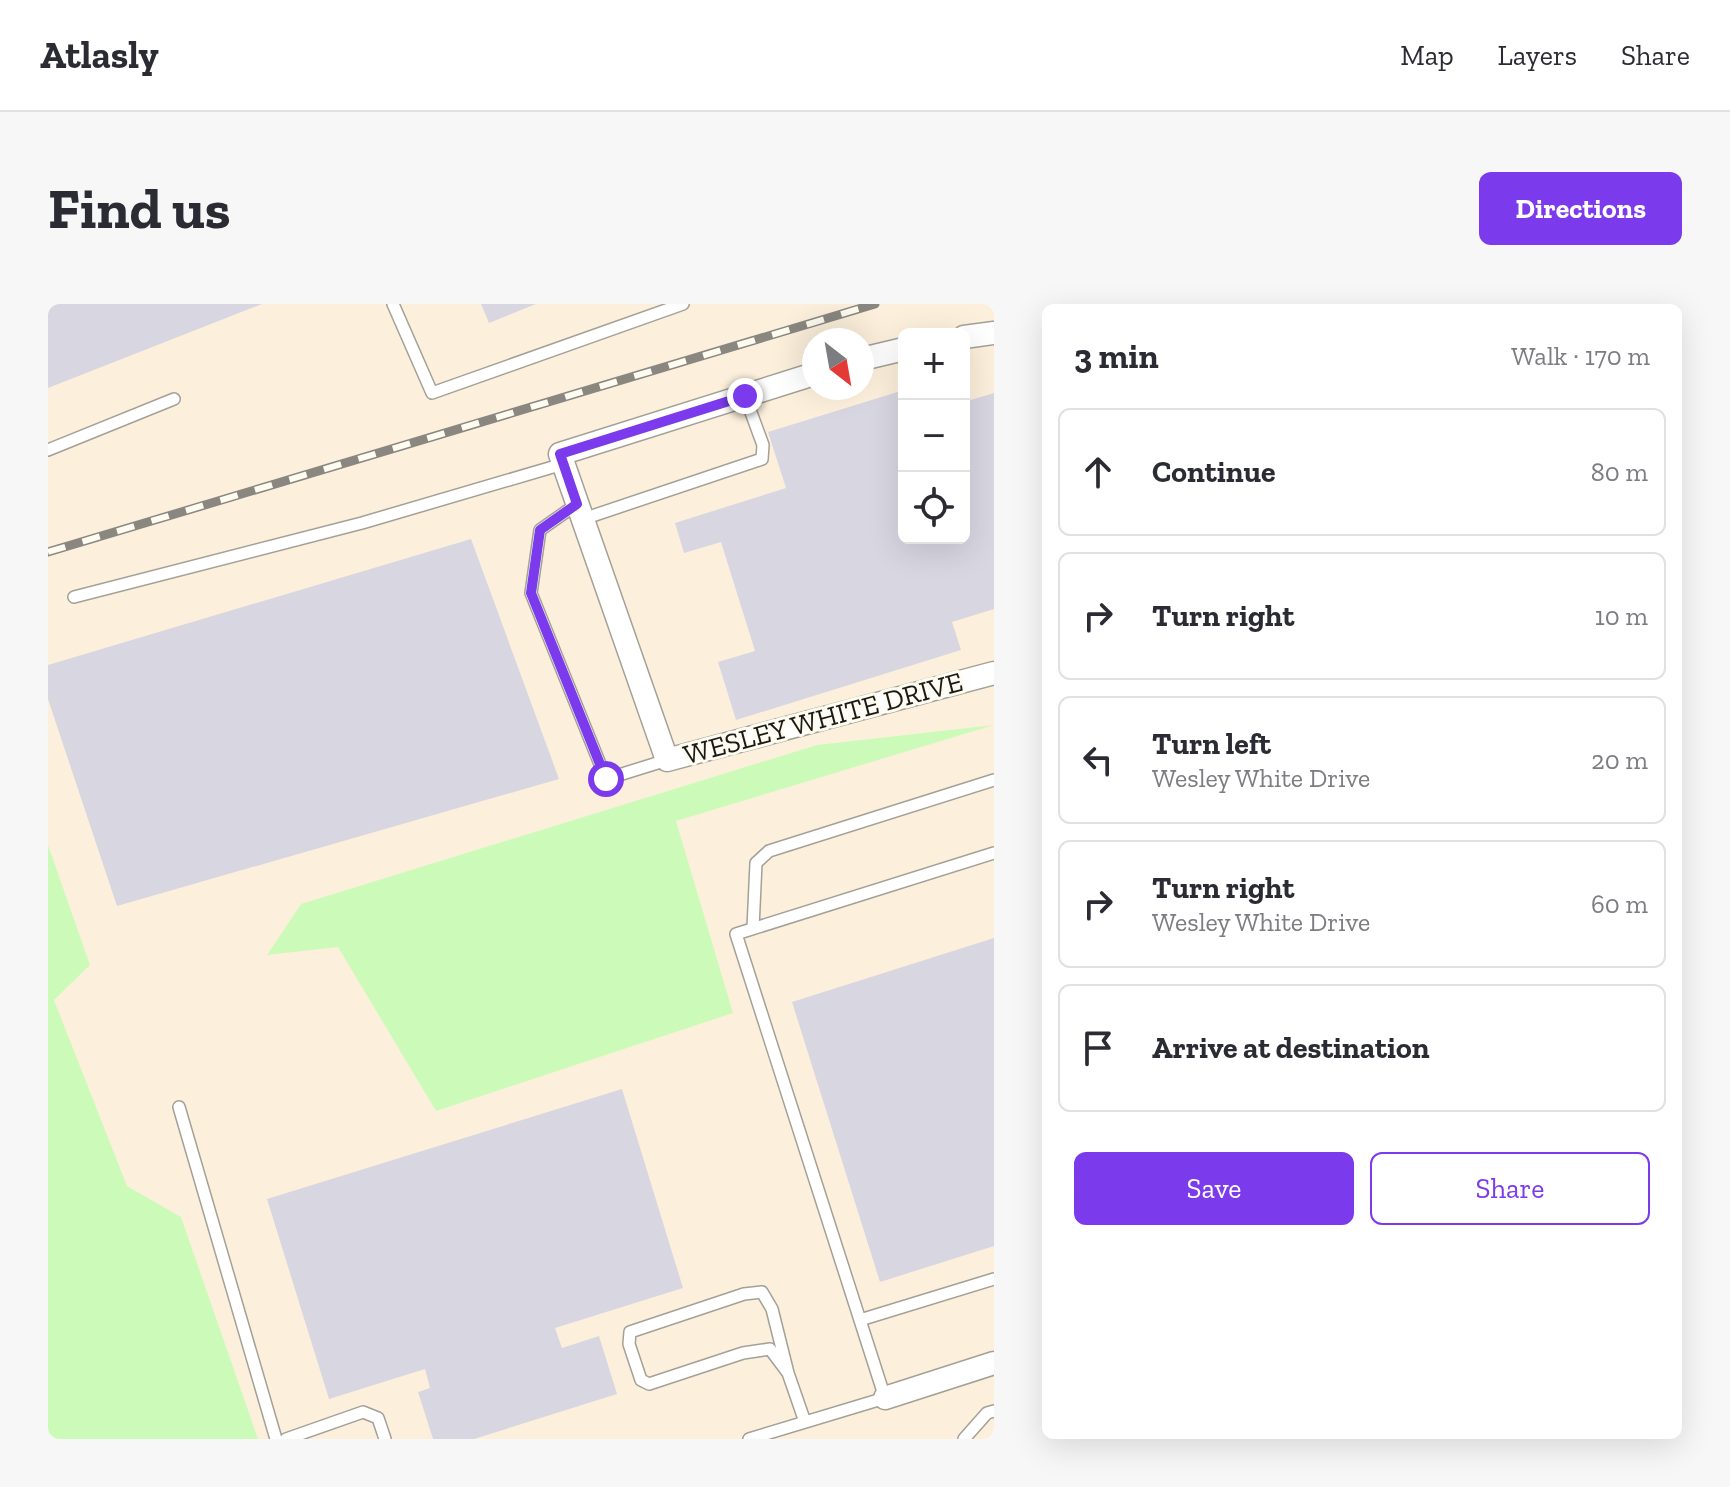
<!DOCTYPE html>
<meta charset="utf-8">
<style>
:root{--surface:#fff;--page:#f7f7f7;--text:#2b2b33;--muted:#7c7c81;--line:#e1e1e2;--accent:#7c3aed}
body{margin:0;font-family:"Zilla Slab",serif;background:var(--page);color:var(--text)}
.controls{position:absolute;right:24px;top:24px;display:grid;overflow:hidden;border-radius:12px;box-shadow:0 8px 32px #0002}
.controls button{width:72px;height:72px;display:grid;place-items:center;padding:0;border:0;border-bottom:2px solid var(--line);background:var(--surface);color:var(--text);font:40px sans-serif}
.compass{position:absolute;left:754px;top:24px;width:72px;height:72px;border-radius:50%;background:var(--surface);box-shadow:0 8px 32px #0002;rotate:149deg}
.stop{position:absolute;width:24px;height:24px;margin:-18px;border:6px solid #7c3aed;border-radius:50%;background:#fff}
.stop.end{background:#7c3aed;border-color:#fff;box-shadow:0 2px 8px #0008}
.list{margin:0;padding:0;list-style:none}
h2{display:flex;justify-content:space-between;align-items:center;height:104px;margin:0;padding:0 32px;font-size:34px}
h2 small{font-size:26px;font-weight:400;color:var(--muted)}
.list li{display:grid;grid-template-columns:52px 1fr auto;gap:24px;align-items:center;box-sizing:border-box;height:128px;margin:0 16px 16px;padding:0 16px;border:2px solid var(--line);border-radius:12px}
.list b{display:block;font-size:30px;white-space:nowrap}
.list p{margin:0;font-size:26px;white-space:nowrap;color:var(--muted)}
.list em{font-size:26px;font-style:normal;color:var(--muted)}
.actions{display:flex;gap:16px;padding:24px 32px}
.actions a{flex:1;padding:18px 0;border:2px solid var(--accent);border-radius:12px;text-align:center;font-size:28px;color:var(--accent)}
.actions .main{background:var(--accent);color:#fff}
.icon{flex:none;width:44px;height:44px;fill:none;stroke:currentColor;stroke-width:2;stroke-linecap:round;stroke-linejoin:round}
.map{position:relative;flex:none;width:946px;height:1135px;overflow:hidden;border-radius:12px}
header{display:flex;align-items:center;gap:48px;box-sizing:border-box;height:112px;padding:0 40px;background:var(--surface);border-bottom:2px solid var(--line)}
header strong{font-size:38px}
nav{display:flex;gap:44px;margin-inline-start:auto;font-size:28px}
.intro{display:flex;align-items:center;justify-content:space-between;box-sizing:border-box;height:192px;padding:0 48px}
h1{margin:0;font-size:56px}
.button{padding:20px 36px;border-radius:12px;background:var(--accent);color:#fff;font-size:28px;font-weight:700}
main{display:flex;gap:48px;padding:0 48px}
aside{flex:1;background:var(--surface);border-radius:12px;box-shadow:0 8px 32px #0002}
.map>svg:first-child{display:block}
.industrial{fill:#fcf0dc;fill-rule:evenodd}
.green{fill:#ccfbb9}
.building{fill:#d8d6e0}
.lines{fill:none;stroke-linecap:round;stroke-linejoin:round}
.lane-casing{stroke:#a3a197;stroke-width:14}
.street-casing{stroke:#a3a197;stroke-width:25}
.lane{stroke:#fff;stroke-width:11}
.street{stroke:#fff;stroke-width:22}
.rail-casing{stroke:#898780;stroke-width:9}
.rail{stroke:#fefcf1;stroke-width:6;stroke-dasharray:18;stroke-linecap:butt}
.route{stroke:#7c3aed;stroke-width:10}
.labels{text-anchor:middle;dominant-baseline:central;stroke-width:6;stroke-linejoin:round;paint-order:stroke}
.street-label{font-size:28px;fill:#1a1915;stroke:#fefcf1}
</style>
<header>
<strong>Atlasly</strong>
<nav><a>Map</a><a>Layers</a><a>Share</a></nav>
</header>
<div class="intro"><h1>Find us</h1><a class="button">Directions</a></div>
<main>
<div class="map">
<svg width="946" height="1135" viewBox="0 0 946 1135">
<rect width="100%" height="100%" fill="#fefcf1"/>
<path class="industrial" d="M0,0H946V1135H0ZM856,30H916V234H856ZM766,36H814V84H766Z"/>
<path class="green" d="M946,421L628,517L685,709L388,807L290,643L219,651L253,600L769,441Z
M0,541L42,661L6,696L79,882L133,913L210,1135H0Z"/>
<path class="building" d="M0,0H214L0,84Z
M433,0H488L441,19Z
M856,86V234H916V98L946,89V305L904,318L913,346L688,416L670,358L707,347L673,238L636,249L627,219L738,184L720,128Z
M423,235L511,475L69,602L0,395V361Z
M946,634V942L832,978L744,698Z
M574,785L635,984L507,1024L514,1044L551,1032L569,1090L426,1135H385L370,1088L382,1084L377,1065L281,1095L219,895Z"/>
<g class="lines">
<defs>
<path id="lane" d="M345,0L384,89L635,0
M0,146L126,95
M529,200L492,226L483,289L558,475L619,456
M535,215L714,155L715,141L697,92
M26,293L314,219L515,160
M705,624L708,559L721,547L946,476
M131,803L228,1135
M812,1016L946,975
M740,1069L724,1005L714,988L696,990L582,1028L581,1040L593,1076L601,1080L695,1049L722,1045L740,1069L757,1118
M238,1135L315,1108L330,1114L337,1135
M701,1135L837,1094L688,630L946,549
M916,1135L939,1109L946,1107"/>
<path id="street" d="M916,33L946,29
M814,55L856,45
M766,70L512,150L619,456L946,369
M837,1094L946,1059"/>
</defs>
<use href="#lane" class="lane-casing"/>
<use href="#street" class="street-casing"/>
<use href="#lane" class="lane"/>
<use href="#street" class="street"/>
<defs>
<path id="rail" d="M0,248L827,0"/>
</defs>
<use href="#rail" class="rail-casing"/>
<use href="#rail" class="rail"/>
</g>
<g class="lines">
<path class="route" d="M558,475L483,289L492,226L529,200L512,150L697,92"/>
</g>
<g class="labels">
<g class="street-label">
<text transform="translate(775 414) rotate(-15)">WESLEY WHITE DRIVE</text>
</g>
</g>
</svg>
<div class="controls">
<button>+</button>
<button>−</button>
<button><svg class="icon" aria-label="locate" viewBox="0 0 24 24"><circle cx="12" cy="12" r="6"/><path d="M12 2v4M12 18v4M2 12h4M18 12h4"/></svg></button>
</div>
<svg class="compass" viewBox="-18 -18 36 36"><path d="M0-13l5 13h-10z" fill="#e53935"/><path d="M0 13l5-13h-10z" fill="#7c7c81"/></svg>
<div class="stop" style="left:558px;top:475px"></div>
<div class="stop end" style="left:697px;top:92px"></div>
</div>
<aside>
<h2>3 min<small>Walk · 170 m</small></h2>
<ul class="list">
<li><svg class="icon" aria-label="ahead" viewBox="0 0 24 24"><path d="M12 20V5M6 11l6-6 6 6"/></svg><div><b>Continue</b></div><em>80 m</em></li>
<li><svg class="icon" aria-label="right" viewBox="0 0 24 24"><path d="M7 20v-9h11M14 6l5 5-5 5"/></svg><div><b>Turn right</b></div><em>10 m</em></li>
<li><svg class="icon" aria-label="left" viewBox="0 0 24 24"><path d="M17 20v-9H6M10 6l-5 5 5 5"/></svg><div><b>Turn left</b><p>Wesley White Drive</p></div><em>20 m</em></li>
<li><svg class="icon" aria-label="right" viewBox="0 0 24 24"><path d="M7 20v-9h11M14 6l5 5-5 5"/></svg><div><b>Turn right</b><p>Wesley White Drive</p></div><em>60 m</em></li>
<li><svg class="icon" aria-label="arrive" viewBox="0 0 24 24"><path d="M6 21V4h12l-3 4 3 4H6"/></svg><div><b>Arrive at destination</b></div></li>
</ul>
<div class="actions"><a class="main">Save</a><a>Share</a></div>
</aside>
</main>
